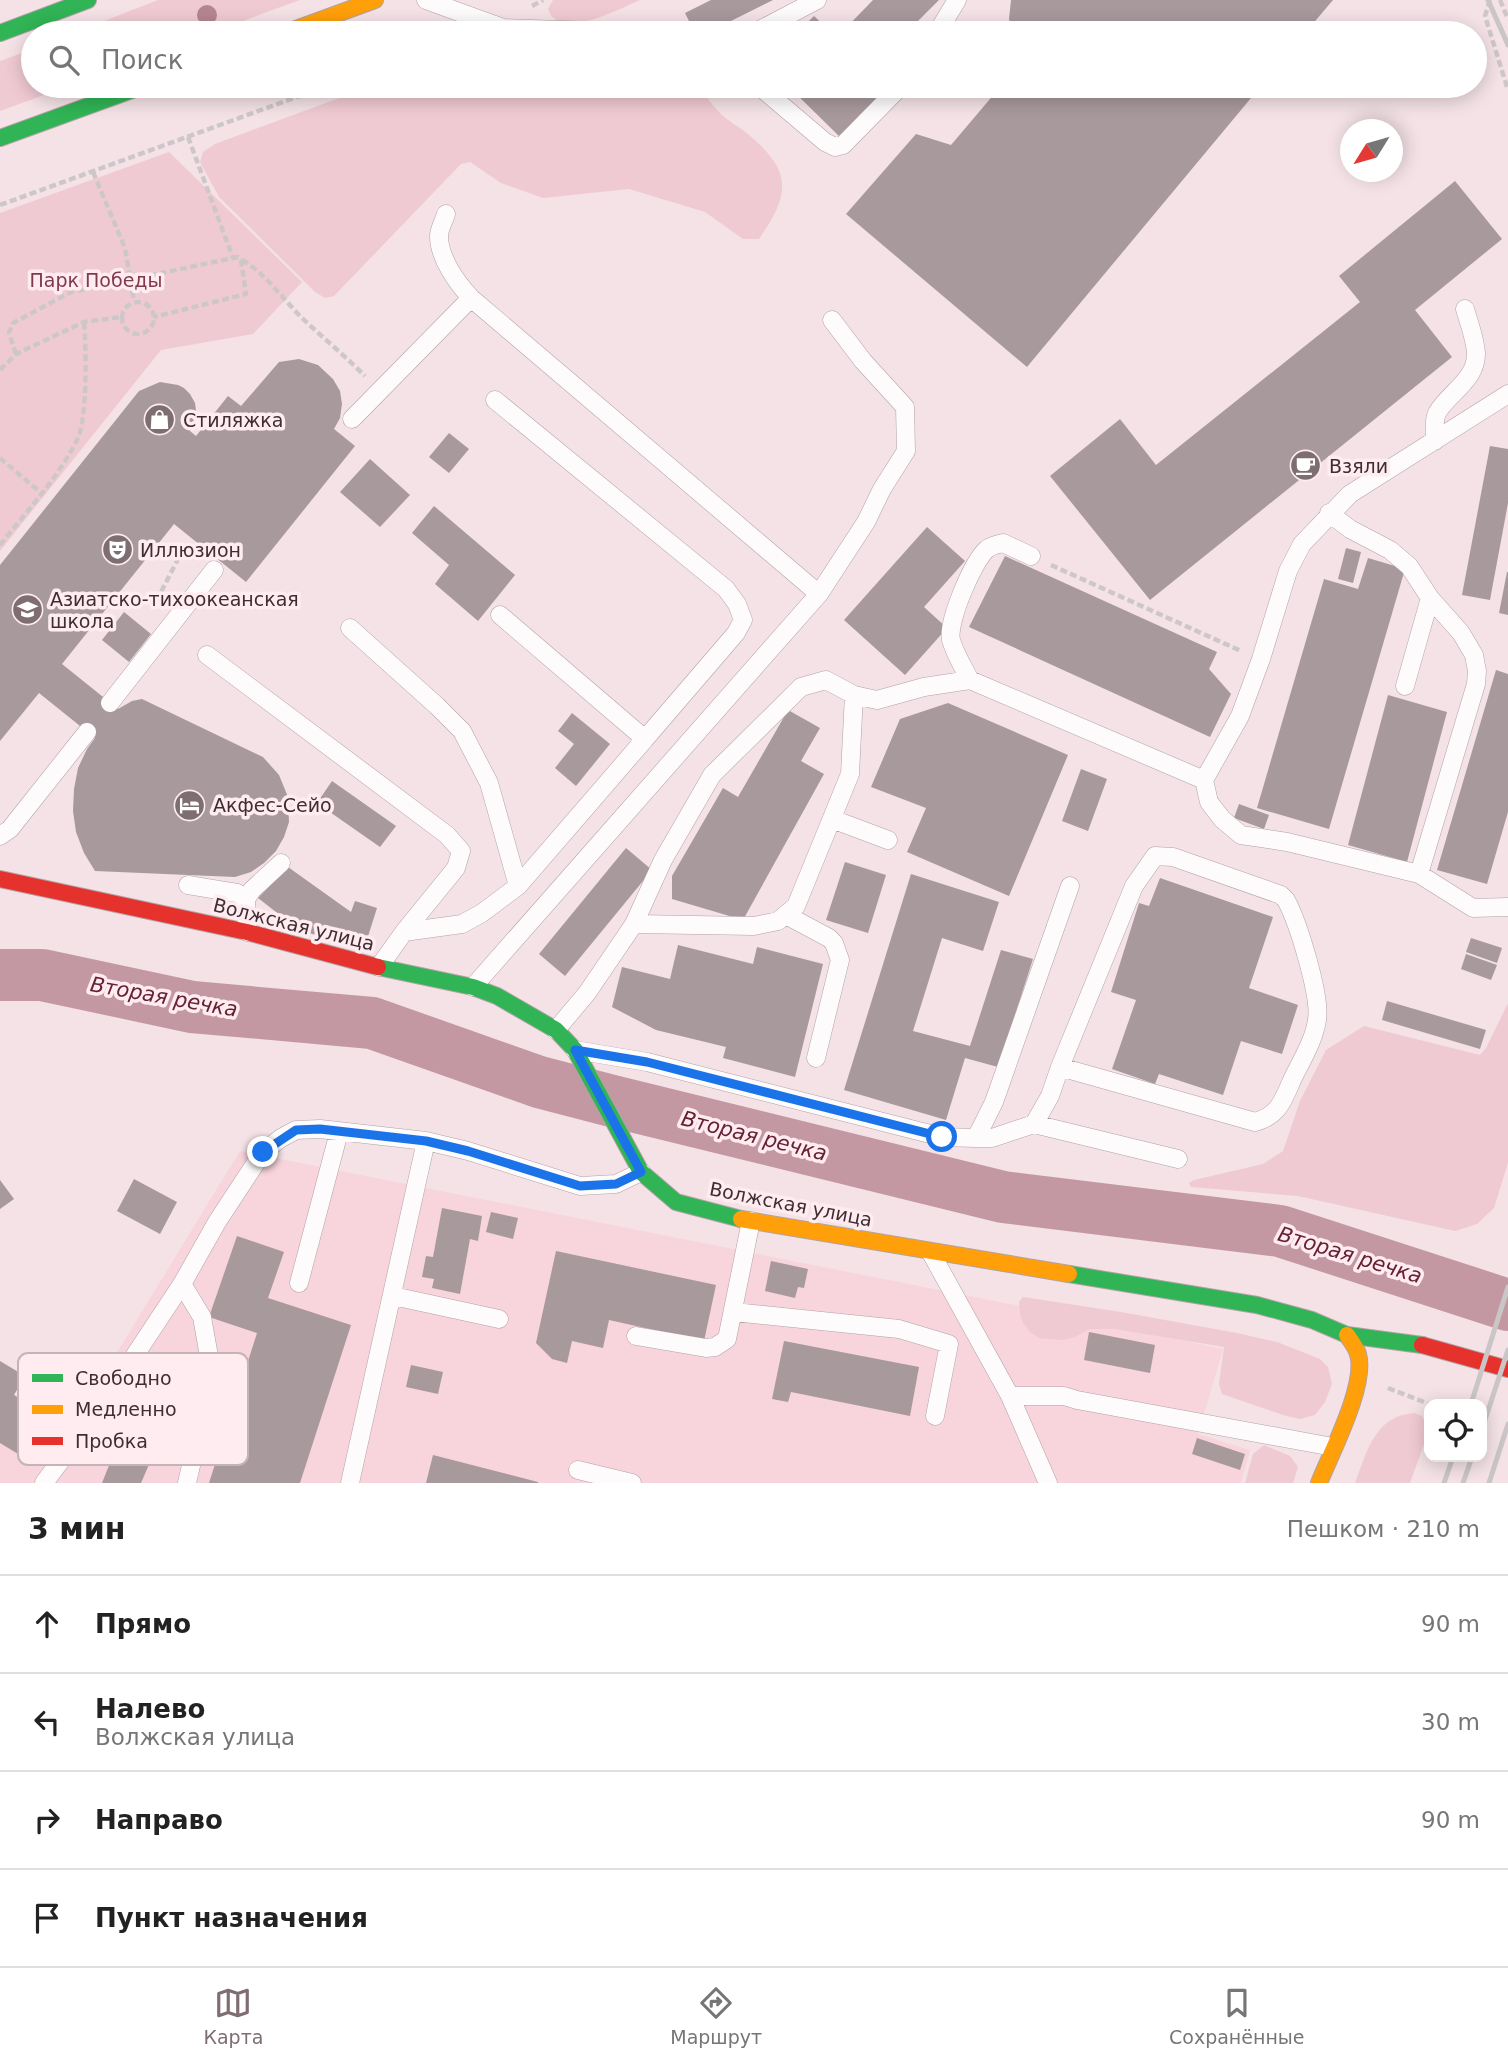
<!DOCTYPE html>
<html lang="ru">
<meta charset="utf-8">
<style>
:root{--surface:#fff;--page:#f2f2f2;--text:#222;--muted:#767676;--line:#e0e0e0;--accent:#7e6d71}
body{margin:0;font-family:"DejaVu Sans",sans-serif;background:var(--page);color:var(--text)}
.controls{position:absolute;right:21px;bottom:21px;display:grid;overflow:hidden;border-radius:14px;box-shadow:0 4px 18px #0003}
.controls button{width:63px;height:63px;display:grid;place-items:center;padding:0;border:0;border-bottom:2px solid var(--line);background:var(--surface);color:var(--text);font:35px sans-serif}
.compass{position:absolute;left:1340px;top:119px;width:63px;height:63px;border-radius:50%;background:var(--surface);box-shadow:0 4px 18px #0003;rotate:233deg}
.stop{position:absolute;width:21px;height:21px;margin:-16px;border:5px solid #1a73e8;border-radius:50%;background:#fff}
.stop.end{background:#1a73e8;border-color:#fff;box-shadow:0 2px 7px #0008}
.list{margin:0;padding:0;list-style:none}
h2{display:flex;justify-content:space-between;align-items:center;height:91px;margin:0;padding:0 28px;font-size:30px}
h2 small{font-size:23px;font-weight:400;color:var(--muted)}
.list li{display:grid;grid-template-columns:46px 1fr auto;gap:21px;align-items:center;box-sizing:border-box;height:98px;padding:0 28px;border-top:2px solid var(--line)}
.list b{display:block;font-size:26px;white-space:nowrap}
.list p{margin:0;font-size:23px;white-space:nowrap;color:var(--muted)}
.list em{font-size:23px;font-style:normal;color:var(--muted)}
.icon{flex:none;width:38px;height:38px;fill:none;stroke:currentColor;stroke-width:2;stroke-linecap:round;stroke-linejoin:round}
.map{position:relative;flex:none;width:1508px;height:1483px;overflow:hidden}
.search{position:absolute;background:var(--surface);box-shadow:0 4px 18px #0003;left:21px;right:21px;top:21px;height:77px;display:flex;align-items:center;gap:18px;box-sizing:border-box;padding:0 24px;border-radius:38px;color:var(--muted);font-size:26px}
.sheet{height:483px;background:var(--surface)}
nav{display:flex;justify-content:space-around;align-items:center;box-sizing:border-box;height:98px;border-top:2px solid var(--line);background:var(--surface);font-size:19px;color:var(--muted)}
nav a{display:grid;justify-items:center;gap:4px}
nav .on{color:var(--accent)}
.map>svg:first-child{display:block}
.built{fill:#f8d4dc}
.green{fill:#f0cad3}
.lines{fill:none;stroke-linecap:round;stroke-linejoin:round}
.river{stroke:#c498a3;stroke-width:52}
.building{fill:#a8999c}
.lane-casing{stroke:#b1a2a5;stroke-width:19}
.fast-casing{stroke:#b1a2a5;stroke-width:18}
.slow-casing{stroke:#b1a2a5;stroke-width:18}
.jam-casing{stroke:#b1a2a5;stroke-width:18}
.path{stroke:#cec7c9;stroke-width:4.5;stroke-dasharray:7 3.5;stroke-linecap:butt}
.lane{stroke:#fdfbfb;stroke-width:18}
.fast{stroke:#30b455;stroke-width:16}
.slow{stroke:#ff9f0a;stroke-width:16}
.jam{stroke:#e5322d;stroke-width:16}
.rail{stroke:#cac5c6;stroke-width:5}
.tree{fill:#b58592}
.route{stroke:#1a73e8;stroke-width:9}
.labels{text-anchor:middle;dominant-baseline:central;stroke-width:7;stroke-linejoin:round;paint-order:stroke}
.park-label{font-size:19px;fill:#81394e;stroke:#feecf0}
.poi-label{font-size:19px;fill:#3e2e32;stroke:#feecf0;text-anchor:start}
.street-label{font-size:19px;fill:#3e2e32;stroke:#feecf0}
.water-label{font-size:21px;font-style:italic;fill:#662137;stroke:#feecf0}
.key{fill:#feecf0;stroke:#c4b3b7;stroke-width:2}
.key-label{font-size:19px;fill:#3e2e32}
</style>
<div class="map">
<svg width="1508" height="1483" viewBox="0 0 1508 1483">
<rect width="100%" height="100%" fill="#f4e2e6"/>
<path class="built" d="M240,1151L1069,1316L1223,1349L1198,1434L1250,1450L1241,1483H0V1386L71,1428Z"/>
<path class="green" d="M158,0H300L210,33H73Z
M553,0H640C619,9 558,42 548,9Z
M33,49V86H69L0,111V61Z
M372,86H698C705,94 711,104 719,112C727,121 740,127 749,135C793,172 790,194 759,239H743L705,212L629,189L543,198L501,183L470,162L461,164L334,296L325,298L315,292L219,197L200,162L203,152L215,144Z
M169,152L302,282L253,334L161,350L0,551V213Z
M1508,1003V1163L1494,1208L1477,1224L1455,1231L1298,1196L1191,1187L1189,1183L1194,1180L1263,1164L1283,1151L1300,1101L1326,1050L1364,1026L1480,1055L1486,1048Z
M1023,1297L1121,1312L1237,1333L1277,1342L1320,1359L1328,1367L1332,1384L1325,1402L1315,1415L1300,1419L1286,1416L1222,1394L1219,1384L1224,1347L1115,1329H1090L1075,1337L1062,1340L1039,1338L1030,1332L1023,1323L1020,1314L1019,1302Z
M1414,1413L1422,1416L1429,1430L1410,1483H1355C1367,1451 1375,1416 1414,1413Z
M1264,1445L1290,1456L1298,1467L1293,1483H1245L1253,1454Z"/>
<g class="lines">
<path class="river" d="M0,975H42L192,1007L372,1023L539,1082L612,1101L1003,1197L1280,1231L1508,1305"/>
</g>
<path class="building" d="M711,0H773L707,33H695L685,13Z
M873,0H939L906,33H841Z
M1011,0H1333L1305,33H1013L1009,19Z
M814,16L832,33H797Z
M788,86H886L889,89L841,138Z
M1001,86H1261L1027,367L846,214L916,134L951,145Z
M1455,181L1502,239L1415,310L1452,357L1150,600L1050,476L1120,419L1156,465L1360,302L1339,276Z
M299,359L318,365L333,379L340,391L342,404L340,418L334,429L355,446L246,582L174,524L62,664L118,709L132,701L142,699L263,757L279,775L288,797L289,822L284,837L276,851L264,863L251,872L235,877L95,871L84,853L76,832L73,811L74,789L78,768L87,749L95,738L39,693L0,741V565L139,391L160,382L178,385L184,388L190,394L195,403L197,418L190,431L196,436L228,396L241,406L279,362Z
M449,433L469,449L449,473L429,457Z
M1490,446L1508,449V503L1490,600L1462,595Z
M370,459L410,495L380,527L340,492Z
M434,506L515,575L478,621L435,584L449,565L412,533Z
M927,527L965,561L924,607L947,628L905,675L844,620Z
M1346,548L1361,552L1353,583L1338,579Z
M1005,556L1217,652L1209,669L1231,694L1210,737L969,627Z
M1368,558L1405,569L1329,829L1257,808L1324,579L1358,589Z
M1507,572H1508V615L1499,613Z
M124,612L151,634L129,662L102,640Z
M1496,670L1508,674V812L1487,884L1437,870Z
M1388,695L1447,712L1407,862L1348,845Z
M948,703L1068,755L1009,896L907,852L926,808L871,787L900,719Z
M788,710L820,728L801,761L824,774L743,920L672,899V876L723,788L738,797Z
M572,713L610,744L576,786L555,768L574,744L558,731Z
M1081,769L1107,779L1088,831L1062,821Z
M332,781L396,826L380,847L317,803Z
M1239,804L1269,815L1264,829L1234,818Z
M626,848L652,870L565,976L539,954Z
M845,862L886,875L868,933L826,920Z
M288,867L351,912L355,901L377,908L364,949L299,930L258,898Z
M911,874L999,902L983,951L942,938L913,1031L970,1046L1001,950L1033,959L998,1067L965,1058L946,1120L844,1090Z
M1160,878L1273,917L1249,988L1298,1005L1282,1054L1241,1041L1223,1095L1159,1074L1155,1084L1112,1069L1136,1000L1111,992L1139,903L1149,906Z
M1471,938L1502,948L1497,963L1466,952Z
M678,945L753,964L757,947L823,964L795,1077L723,1058L726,1047L656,1030L612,1007L622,967L670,979Z
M1466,954L1497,965L1491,980L1461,969Z
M1387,1001L1486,1030L1480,1049L1382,1020Z
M134,1179L177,1202L160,1234L117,1211Z
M0,1180L14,1199L0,1209Z
M442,1208L482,1216L478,1241L470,1239L460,1294L432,1288L434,1279L422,1277L426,1256L433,1257Z
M491,1212L518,1218L513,1239L486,1232Z
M237,1236L284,1252L268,1298L351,1325L300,1483H209L257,1333L209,1317Z
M556,1251L716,1285L704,1341L609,1320L603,1348L572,1341L567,1363L552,1359L536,1343Z
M771,1261L808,1269L804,1288L798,1287L795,1298L765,1291Z
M1089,1332L1155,1345L1150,1373L1084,1360Z
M784,1341L919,1367L910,1416L791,1392L788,1402L772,1399Z
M0,1361L25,1376L14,1395L71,1428L38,1466L0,1443Z
M411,1365L443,1372L438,1394L406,1387Z
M143,1380L179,1395L141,1483H102Z
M1197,1438L1245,1454L1240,1470L1192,1454Z
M433,1455L538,1482V1483H426Z"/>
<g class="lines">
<defs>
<path id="lane" d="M426,0L503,28L657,33
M754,33L817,0
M937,33L957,0
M759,86L825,142L835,147L843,145L901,86
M446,214C444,221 439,229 439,236C439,258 457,283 471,298
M495,400L726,589L737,604L743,620L736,633L645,739
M352,419L471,298L819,594L473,987
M1435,441C1435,432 1433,422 1437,413C1448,393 1477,380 1476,353C1475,338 1469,323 1465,309
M1329,513L1350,529L1390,550L1409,566L1430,598L1461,633L1474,655L1477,671L1476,684L1419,874
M1031,556L1003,543C998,544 991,546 987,549C973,561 947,622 951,640C955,654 963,667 970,680L1204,780L1240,716L1261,659L1288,571L1302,544L1350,494L1508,394
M819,594L866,522L882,489L906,451L905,407L863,361L832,320
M350,628L437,706L462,731L489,783L518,886
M207,655L447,835L461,851L456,868L404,932L379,967
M1405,686L1430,598
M110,703L214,570
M1204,780L1209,802L1222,819L1241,835L1287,842L1419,874L1473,908L1508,907
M832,819L888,840
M0,836L10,829L87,732
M188,885L237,893L246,899
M786,915L829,938L834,943L840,960L816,1058
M634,924L754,926L778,921L796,906L850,774L854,695
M247,932L246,899L252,890L281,863
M404,932L462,924L482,913L518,886L645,739L500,615
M556,1030L587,993L634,924L663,860L712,775L801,687L826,680L854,695L877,700L924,687L970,680
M575,1050L647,1062L942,1137L976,1138L994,1102L1070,886
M1034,1124L1178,1159
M976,1138H992L1034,1124L1050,1096L1060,1067L1134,886L1155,856L1173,857L1281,895L1286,900C1298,922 1321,996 1317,1020C1314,1041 1301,1061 1292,1080C1283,1101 1278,1116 1255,1122L1060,1067
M931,1253L1010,1396L1048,1483
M299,1283L339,1132
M393,1296L499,1319
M734,1312L899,1329L949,1344L935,1416
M636,1336L706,1348L715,1347L727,1339L751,1221
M1010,1396H1064L1077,1400L1333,1447
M578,1470L632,1483
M44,1483L100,1408L182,1284
M187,1483L205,1404L210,1362L202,1317L182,1284L217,1222L263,1152L281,1138L296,1130L320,1129L426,1141L468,1151L580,1186L616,1184L641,1172
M350,1483L426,1141"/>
<path id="fast" d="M0,33L88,0
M0,138L143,86
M378,967L473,987L497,996L556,1030L575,1050L641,1172L676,1202L741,1219
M1069,1274L1257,1305L1312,1320L1347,1335L1422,1345"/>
<path id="slow" d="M285,33L375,0
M741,1219L1069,1274
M1319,1483C1331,1453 1367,1385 1358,1354C1356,1347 1351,1341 1347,1335"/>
<path id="jam" d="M0,879L247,932L378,967
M1422,1345L1508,1369"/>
</defs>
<use href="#lane" class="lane-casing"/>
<use href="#fast" class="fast-casing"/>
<use href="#slow" class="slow-casing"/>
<use href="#jam" class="jam-casing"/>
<path class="path" d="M1490,0L1485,16L1508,90
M1500,0L1508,19
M532,6L543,0
M188,137L233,258
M93,172L125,248L134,301
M0,205L327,86
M242,260C265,273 282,298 301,317C322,337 344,355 365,376
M122 318a16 16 0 1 1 32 0a16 16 0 1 1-32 0Z
M16,354L9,333L13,323L71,292L233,258L238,257L241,260L246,294L154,317
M0,370L16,354L84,322L121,317
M0,458L40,492
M0,545C26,512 58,478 77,440C88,418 86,348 84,322
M1051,565L1241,651
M161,602V592L178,559
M1388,1388L1429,1404"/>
<use href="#lane" class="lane"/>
<use href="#fast" class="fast"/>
<use href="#slow" class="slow"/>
<use href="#jam" class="jam"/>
<path class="rail" d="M1488,0L1508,45
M1471,1404L1508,1287
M1482,1429L1508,1350
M1444,1483L1453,1457
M1463,1483L1472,1457
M1489,1483L1508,1424"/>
</g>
<circle class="tree" cx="207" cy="15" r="10"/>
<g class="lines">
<path class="route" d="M263,1152L296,1130L320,1129L426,1141L468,1151L580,1186L616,1184L641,1172L575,1050L647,1062L942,1137"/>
</g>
<defs>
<symbol id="shop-disc" viewBox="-11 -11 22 22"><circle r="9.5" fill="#7e6d71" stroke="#feecf0"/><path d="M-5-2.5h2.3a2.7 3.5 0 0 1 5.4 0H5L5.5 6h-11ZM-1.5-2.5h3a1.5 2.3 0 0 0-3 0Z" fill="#fff"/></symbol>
<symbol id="cafe-disc" viewBox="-11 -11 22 22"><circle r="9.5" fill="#7e6d71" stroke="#feecf0"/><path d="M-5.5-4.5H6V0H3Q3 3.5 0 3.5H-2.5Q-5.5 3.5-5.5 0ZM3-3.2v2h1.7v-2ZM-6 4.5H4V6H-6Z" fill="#fff"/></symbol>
<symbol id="theatre-disc" viewBox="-11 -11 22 22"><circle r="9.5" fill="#7e6d71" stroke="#feecf0"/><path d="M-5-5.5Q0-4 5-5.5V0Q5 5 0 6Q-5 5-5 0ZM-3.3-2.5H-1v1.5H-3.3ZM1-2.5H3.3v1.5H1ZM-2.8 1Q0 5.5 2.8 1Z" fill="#fff"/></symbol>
<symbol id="school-disc" viewBox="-11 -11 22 22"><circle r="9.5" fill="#7e6d71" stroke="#feecf0"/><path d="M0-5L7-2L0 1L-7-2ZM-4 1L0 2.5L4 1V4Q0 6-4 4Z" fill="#fff"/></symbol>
<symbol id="hotel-disc" viewBox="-11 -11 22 22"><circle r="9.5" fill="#7e6d71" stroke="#feecf0"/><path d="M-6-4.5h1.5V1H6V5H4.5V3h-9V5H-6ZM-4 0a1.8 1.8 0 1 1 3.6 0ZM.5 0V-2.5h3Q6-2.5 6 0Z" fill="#fff"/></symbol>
</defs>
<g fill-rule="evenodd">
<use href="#shop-disc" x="142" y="402" width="35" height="35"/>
<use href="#cafe-disc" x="1288" y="448" width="35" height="35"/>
<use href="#theatre-disc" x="100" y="532" width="35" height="35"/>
<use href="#school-disc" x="10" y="592" width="35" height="35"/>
<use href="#hotel-disc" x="172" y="788" width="35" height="35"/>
</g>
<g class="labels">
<g class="park-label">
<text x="96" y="280">Парк Победы</text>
</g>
<g class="poi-label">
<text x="183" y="420">Стиляжка</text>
<text x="1329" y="466">Взяли</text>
<text x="140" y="550">Иллюзион</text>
<text x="50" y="599">Азиатско-тихоокеанская<tspan x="50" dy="22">школа</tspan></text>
<text x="213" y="805">Акфес-Сейо</text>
</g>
<g class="street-label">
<text transform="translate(294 924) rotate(14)">Волжская улица</text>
<text transform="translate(791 1204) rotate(11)">Волжская улица</text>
</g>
<g class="water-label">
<text transform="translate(164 997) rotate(10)">Вторая речка</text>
<text transform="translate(754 1136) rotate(14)">Вторая речка</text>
<text transform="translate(1350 1255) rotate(17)">Вторая речка</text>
</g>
</g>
<rect x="18" y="1353" width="230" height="112" rx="10" class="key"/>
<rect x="32" y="1374" width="31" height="8" fill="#30b455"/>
<rect x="32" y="1405" width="31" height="9" fill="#ff9f0a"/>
<rect x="32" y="1437" width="31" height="8" fill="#e5322d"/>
<g class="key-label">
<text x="75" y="1385">Свободно</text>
<text x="75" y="1416">Медленно</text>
<text x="75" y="1448">Пробка</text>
</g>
</svg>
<div class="controls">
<button><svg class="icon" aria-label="locate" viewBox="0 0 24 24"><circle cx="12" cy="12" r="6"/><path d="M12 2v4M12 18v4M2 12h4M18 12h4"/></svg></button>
</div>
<svg class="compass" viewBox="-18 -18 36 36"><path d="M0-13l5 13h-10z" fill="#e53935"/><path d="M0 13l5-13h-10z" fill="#767676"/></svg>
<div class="stop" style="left:942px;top:1137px"></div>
<div class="stop end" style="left:263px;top:1152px"></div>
<div class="search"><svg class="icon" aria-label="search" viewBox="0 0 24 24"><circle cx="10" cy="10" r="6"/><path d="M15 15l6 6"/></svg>Поиск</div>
</div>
<section class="sheet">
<h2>3 мин<small>Пешком · 210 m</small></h2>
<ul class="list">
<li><svg class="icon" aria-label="ahead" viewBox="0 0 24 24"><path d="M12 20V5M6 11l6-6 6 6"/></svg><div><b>Прямо</b></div><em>90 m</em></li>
<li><svg class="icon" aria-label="left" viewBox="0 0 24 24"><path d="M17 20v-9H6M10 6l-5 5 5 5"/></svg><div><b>Налево</b><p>Волжская улица</p></div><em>30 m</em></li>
<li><svg class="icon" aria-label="right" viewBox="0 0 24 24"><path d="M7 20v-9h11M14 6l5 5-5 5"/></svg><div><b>Направо</b></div><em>90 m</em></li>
<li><svg class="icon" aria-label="arrive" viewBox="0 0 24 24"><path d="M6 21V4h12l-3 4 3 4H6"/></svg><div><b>Пункт назначения</b></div></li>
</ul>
</section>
<nav>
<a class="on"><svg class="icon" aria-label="map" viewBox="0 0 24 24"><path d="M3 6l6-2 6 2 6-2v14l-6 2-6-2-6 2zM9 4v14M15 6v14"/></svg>Карта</a>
<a><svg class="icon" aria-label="directions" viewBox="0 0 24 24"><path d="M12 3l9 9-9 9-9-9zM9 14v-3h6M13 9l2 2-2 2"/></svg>Маршрут</a>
<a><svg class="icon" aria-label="saved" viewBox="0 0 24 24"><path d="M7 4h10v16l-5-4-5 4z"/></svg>Сохранённые</a>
</nav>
